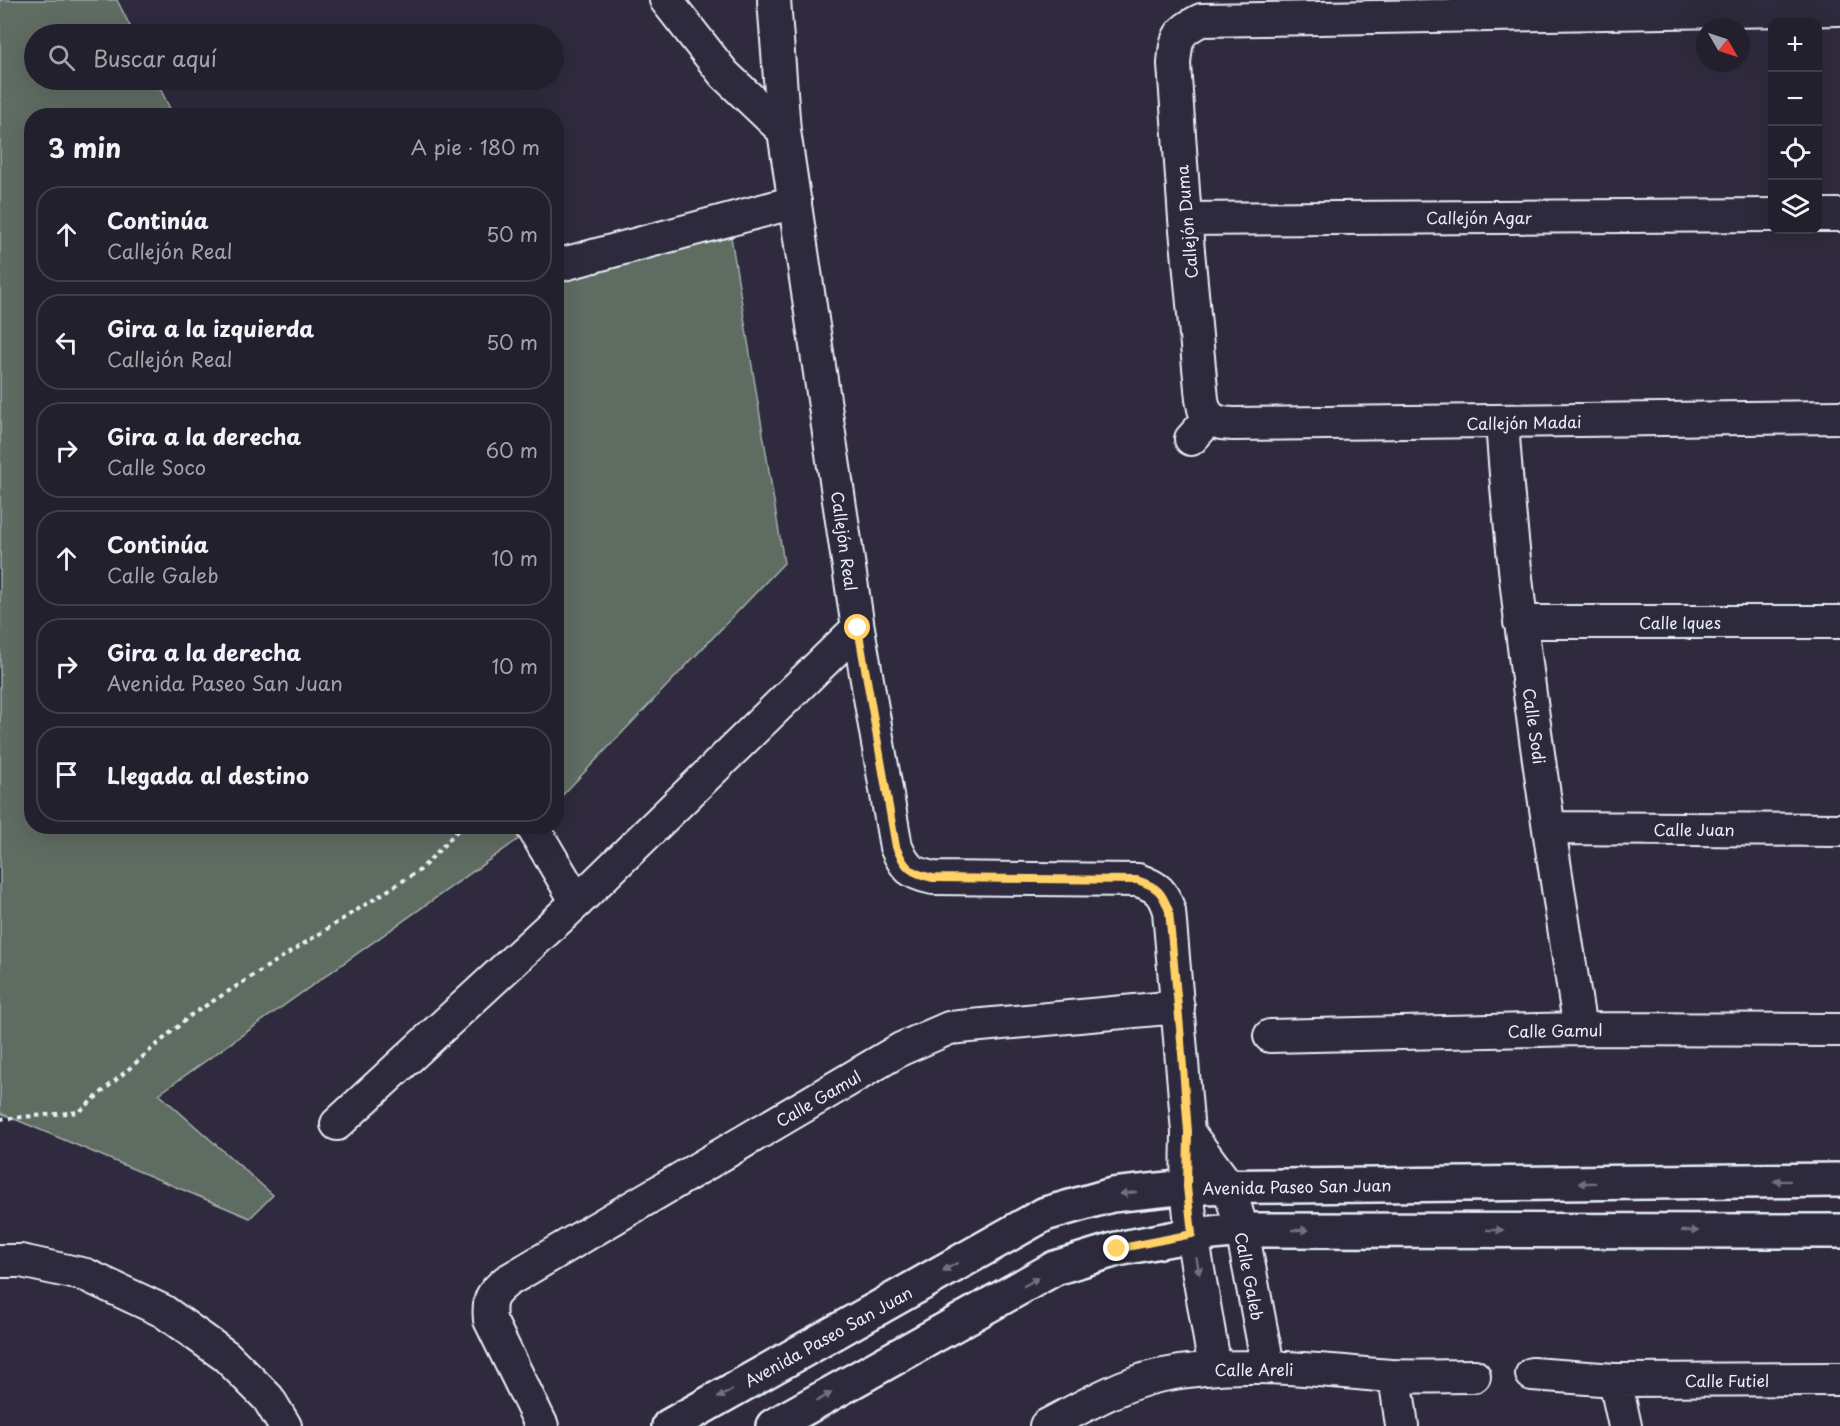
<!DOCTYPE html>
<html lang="es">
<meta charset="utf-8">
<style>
:root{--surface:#23202e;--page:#2b2836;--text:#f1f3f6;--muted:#a3a3aa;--line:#403e4a}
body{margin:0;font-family:"Playpen Sans",sans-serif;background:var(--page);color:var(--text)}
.controls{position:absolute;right:18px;top:18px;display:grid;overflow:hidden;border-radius:12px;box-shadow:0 6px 24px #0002}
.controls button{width:54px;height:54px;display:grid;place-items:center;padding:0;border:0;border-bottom:2px solid var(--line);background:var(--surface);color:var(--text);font:30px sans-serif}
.compass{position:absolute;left:1696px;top:18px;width:54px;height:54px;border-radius:50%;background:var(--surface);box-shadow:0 6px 24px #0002;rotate:129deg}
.stop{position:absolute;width:18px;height:18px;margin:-14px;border:4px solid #ffd166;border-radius:50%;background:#fff}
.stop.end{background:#ffd166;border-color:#fff;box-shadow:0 2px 6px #0008}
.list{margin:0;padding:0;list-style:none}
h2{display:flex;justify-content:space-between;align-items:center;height:78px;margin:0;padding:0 24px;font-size:26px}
h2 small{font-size:20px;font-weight:400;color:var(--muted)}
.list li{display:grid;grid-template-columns:39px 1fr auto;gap:18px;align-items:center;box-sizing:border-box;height:96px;margin:0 12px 12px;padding:0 12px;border:2px solid var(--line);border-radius:24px}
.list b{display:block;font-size:22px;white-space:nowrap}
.list p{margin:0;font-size:20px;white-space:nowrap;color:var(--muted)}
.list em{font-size:20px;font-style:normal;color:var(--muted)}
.icon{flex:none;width:33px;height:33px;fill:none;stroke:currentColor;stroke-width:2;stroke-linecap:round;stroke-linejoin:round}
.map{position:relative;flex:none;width:1840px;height:1426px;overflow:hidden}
.search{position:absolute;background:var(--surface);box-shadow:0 6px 24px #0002;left:24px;top:24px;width:540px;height:66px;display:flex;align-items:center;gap:15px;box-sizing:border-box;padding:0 21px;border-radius:33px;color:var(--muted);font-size:22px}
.panel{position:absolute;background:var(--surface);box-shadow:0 6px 24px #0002;left:24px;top:108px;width:540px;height:726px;border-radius:24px}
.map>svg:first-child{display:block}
.green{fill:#5e6c62;stroke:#a3aead;stroke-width:1.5}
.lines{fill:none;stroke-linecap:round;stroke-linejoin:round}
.street-casing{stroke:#e8f1f8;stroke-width:36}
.secondary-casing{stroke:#e8f1f8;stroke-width:38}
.path{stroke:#e8f1f8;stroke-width:4;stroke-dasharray:4.5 4.5;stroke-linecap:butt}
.street{stroke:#2f2a3d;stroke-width:32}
.secondary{stroke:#2f2a3d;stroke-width:33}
.oneway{fill:#70707e}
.route{stroke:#ffd166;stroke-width:8}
.labels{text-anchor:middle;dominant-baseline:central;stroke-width:4.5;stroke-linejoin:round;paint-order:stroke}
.street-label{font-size:16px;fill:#e8f1f8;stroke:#2f2a3d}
</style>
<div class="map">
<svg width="1840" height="1426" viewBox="0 0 1840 1426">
<rect width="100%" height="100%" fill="#2f2a3d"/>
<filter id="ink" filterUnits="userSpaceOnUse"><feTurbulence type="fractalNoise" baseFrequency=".0167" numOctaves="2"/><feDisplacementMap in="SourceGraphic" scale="12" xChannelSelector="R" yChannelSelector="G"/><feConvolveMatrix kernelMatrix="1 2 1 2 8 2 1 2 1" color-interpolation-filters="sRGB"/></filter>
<g filter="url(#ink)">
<path class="green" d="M0,0H117L134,34H34V80H156L173,115L32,116V826L532,827L523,836L159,1094L273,1195L250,1218L0,1113Z
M726,206L784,563L557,801V249Z"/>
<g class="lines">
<defs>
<path id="street" d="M666,0L724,74L784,131
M774,0L784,131L858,628L896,847C905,868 910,873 933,878L1138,880C1158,887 1163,892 1169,911L1188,1132L1187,1187L1192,1235L1215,1368
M1818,215H1840
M1185,219L1772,215
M556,266L795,202
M1210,418L1204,409L1202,399L1185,219L1174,64C1176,38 1177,32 1201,20L1840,9
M1210,418L1221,423L1233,424L1840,417
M1502,422C1516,626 1548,827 1580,1029
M1191,439L1210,418
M1520,622H1840
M532,826L577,902
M1549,828L1840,830
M1270,1036L1580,1029L1840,1030
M337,1124L577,902L858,628
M1188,1132L1229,1187L1242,1230L1268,1366
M0,1261H21L86,1275L163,1311L226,1356L268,1398L285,1426
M1532,1374L1615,1380L1840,1379
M1395,1376L1402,1426
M1615,1380L1625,1426
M542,1426L490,1320C488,1299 491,1294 507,1281L901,1049L949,1028L1178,1007
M1046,1426C1080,1408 1121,1384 1158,1376C1235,1359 1314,1370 1391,1376C1418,1377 1446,1376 1474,1376"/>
<path id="secondary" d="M669,1426L1045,1214L1112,1195L1187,1187L1840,1180
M773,1426L1055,1268L1117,1249L1192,1235L1242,1230L1840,1231"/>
</defs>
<use href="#street" class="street-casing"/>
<use href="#secondary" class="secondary-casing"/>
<path class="path" d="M0,1119L79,1112L191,1015L420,870L462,826"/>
<use href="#street" class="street"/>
<use href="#secondary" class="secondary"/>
</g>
<defs><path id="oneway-solid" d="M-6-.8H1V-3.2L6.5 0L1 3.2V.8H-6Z" transform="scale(1.5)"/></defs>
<g class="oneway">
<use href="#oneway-solid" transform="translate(1782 1181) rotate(179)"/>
<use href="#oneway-solid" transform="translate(1587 1183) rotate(179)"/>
<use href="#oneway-solid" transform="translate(1128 1193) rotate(174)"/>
<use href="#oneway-solid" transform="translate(1300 1230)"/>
<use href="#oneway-solid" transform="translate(1495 1230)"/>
<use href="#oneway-solid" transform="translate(1690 1231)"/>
<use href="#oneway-solid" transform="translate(1198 1266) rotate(79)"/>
<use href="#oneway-solid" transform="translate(950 1267) rotate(151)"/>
<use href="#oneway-solid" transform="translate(1031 1282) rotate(-29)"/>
<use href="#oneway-solid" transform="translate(725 1394) rotate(151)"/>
<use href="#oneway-solid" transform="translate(824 1397) rotate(-29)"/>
</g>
</g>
<g class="lines" filter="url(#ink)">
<path class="route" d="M858,628L896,847C905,868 910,873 933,878L1137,880C1158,887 1162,892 1169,911L1180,1028L1188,1132L1187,1187L1192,1234L1117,1249"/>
</g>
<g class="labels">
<g class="street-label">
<text x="1479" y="217">Callejón Agar</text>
<text transform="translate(1186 222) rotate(-95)">Callejón Duma</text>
<text transform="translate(1524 422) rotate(-1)">Callejón Madai</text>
<text transform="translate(845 541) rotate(82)">Callejón Real</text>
<text x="1680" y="622">Calle Iques</text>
<text transform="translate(1535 726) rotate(82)">Calle Sodi</text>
<text x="1694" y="829">Calle Juan</text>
<text transform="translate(1555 1030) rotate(-1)">Calle Gamul</text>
<text transform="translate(818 1098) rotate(-30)">Calle Gamul</text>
<text transform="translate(1297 1186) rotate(-1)">Avenida Paseo San Juan</text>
<text transform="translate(1250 1276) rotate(79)">Calle Galeb</text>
<text transform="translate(828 1336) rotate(-29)">Avenida Paseo San Juan</text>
<text x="1254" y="1369">Calle Areli</text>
<text x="1727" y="1380">Calle Futiel</text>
</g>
</g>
</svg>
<div class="controls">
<button>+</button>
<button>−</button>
<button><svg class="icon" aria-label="locate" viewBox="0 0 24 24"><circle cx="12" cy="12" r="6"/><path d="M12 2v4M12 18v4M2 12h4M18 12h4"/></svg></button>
<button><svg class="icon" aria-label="layers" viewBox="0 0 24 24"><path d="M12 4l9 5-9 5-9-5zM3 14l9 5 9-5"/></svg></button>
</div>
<svg class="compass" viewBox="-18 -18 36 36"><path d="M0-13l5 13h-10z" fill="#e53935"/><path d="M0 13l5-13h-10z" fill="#a3a3aa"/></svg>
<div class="stop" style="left:858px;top:628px"></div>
<div class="stop end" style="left:1117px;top:1249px"></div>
<div class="search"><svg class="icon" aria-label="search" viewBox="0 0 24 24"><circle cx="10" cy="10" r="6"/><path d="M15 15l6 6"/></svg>Buscar aquí</div>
<section class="panel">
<h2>3 min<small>A pie · 180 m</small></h2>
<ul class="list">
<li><svg class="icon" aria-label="ahead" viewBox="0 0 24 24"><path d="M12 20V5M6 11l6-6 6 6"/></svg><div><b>Continúa</b><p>Callejón Real</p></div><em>50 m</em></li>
<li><svg class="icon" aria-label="left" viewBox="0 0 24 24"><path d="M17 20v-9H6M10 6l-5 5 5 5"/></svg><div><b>Gira a la izquierda</b><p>Callejón Real</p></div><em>50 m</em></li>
<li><svg class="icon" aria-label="right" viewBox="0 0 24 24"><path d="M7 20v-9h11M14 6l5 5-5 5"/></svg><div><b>Gira a la derecha</b><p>Calle Soco</p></div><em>60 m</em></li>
<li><svg class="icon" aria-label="ahead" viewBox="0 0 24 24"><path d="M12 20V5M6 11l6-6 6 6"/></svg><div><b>Continúa</b><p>Calle Galeb</p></div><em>10 m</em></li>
<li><svg class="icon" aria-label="right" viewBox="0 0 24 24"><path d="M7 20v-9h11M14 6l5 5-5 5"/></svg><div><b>Gira a la derecha</b><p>Avenida Paseo San Juan</p></div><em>10 m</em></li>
<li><svg class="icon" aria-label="arrive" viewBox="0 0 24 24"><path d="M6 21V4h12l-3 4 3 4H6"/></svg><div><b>Llegada al destino</b></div></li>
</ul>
</section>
</div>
